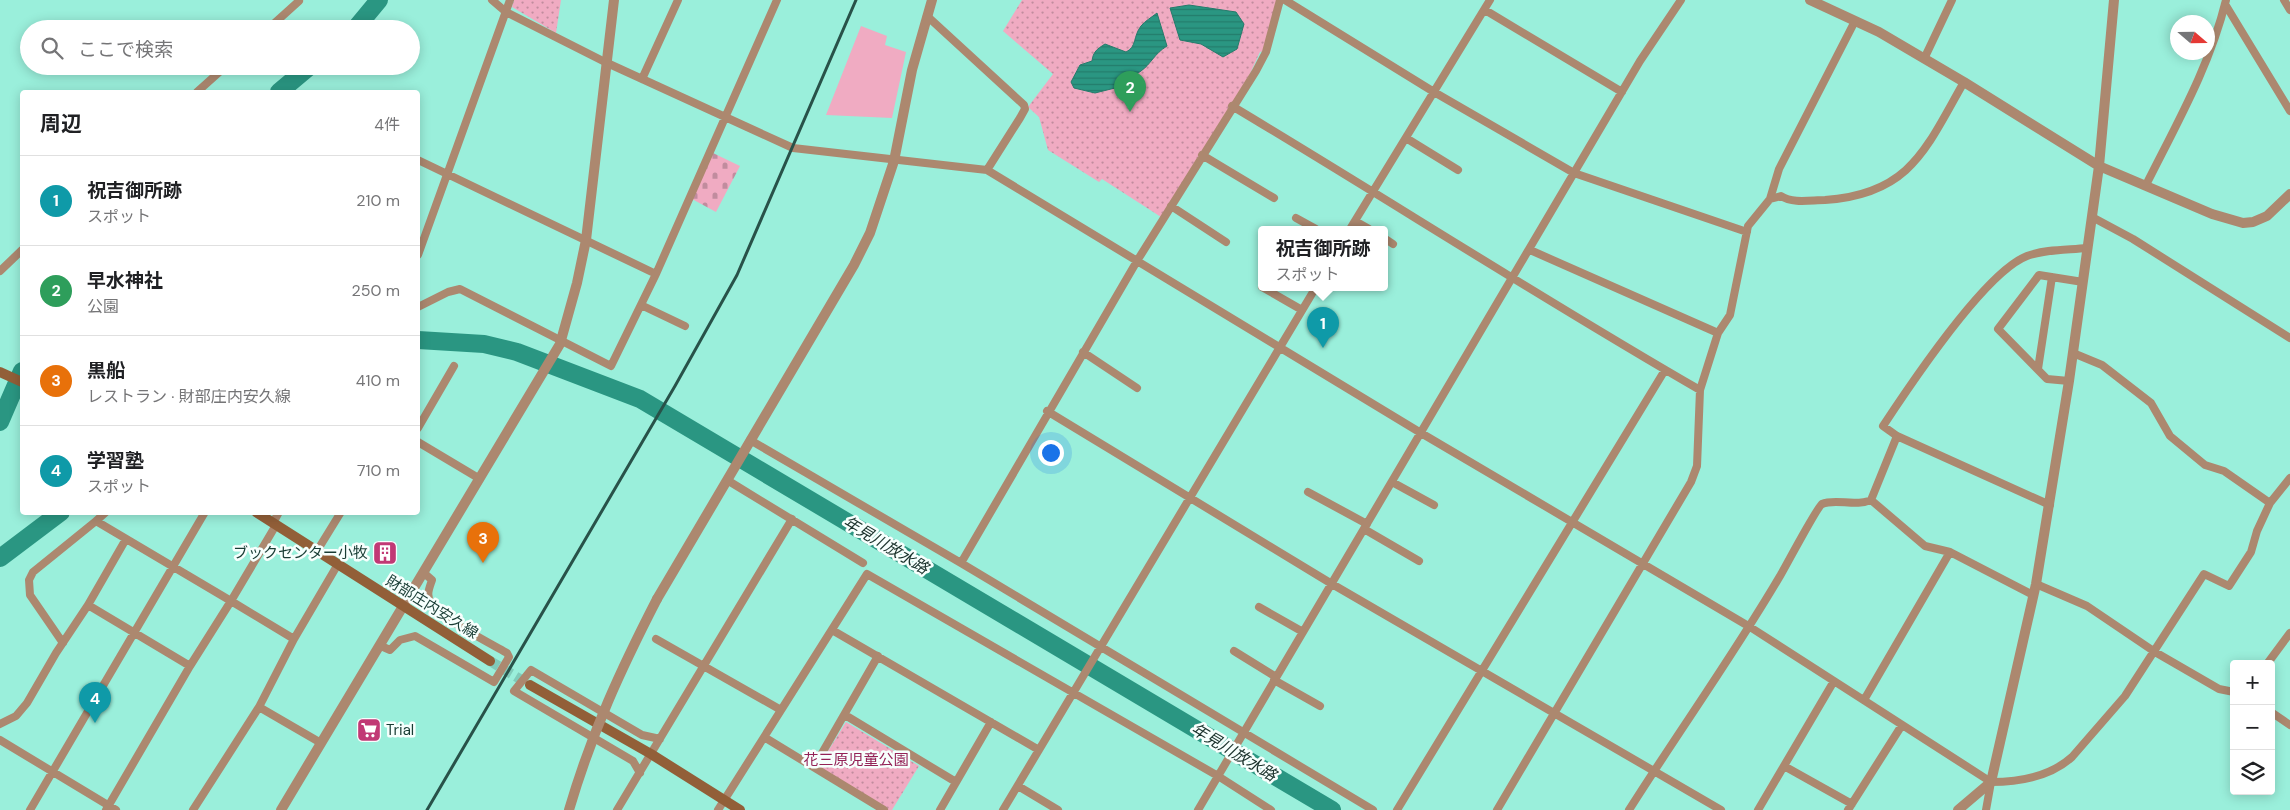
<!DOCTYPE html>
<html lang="ja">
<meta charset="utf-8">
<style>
:root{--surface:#fff;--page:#f6f6f6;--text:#202124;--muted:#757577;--line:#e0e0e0;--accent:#c13975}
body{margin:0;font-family:"DM Sans","Noto Sans JP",sans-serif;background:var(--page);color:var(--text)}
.controls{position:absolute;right:15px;bottom:15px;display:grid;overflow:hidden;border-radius:5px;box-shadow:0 2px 12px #0003}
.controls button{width:45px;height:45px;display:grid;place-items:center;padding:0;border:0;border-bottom:1px solid var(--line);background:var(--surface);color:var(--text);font:25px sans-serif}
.compass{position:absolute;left:2170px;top:15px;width:45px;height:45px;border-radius:50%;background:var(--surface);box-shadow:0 2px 12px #0003;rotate:110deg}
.you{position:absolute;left:1050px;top:452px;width:18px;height:18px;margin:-12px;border:4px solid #fff;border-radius:50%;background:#1a73e8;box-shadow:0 0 0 8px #1a73e833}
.badge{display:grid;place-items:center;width:32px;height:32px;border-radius:50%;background:var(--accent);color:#fff;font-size:16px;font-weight:700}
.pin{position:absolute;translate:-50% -41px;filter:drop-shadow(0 1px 2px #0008)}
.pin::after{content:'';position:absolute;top:26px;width:18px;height:15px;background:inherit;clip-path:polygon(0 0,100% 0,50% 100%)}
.popup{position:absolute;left:1258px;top:226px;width:130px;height:65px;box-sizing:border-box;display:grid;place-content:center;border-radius:5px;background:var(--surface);filter:drop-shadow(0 1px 4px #0005);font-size:16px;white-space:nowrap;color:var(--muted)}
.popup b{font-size:19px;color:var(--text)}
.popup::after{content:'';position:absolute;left:50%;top:100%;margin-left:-10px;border:10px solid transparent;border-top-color:var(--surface)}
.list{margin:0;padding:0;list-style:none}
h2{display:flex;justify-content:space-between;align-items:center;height:65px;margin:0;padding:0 20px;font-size:21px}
h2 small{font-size:16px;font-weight:400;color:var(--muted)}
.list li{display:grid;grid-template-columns:32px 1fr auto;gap:15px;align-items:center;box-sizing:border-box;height:90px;padding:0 20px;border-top:1px solid var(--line)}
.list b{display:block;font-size:19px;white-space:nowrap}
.list p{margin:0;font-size:16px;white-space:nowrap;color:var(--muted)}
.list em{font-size:16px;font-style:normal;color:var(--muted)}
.icon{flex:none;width:28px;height:28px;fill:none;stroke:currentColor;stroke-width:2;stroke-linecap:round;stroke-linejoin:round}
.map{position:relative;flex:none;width:2290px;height:810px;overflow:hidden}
.search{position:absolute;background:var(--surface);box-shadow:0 2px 12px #0003;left:20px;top:20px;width:400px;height:55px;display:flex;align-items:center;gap:12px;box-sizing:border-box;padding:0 18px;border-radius:28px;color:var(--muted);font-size:19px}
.panel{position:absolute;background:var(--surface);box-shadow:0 2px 12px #0003;left:20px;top:90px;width:400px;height:425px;border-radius:5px}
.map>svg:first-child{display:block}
.grass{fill:#f0abc2}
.cemetery{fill:url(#cemetery-stones)}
.park{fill:url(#park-dots)}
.water{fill:url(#water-rules);stroke:#257b6b}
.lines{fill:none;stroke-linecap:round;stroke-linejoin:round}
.river{stroke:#2a9682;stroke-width:18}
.secondary-tunnel{stroke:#80cbba;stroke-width:10;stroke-dasharray:10 5;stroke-linecap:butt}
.minor{stroke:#ac886f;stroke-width:8}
.tertiary{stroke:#ac886f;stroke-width:10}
.secondary{stroke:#925f38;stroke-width:10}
.rail{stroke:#285249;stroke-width:3}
.tertiary-bridge{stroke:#ac886f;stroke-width:10}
.labels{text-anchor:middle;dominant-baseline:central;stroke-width:5;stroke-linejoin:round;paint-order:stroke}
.poi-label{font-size:15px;fill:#183c34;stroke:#f7fffd;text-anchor:end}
.street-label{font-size:15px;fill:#183c34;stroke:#f7fffd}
.park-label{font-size:15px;fill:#942257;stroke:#f7fffd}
.water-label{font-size:16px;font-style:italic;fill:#1c332d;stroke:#f7fffd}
</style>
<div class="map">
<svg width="2290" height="810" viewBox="0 0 2290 810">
<defs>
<pattern id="cemetery-stones" width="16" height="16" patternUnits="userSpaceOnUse" patternTransform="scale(1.25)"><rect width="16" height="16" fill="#f0abc2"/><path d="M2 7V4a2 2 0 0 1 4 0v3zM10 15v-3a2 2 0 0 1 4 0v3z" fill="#c18c9e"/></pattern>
<pattern id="park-dots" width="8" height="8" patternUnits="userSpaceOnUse" patternTransform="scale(1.25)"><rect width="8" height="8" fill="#f0abc2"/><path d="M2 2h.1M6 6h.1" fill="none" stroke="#c18c9e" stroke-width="1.8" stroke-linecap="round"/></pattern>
<pattern id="water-rules" width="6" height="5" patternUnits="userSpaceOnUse" patternTransform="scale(1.25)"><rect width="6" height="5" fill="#2a9682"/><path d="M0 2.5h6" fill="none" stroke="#237c6b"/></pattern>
</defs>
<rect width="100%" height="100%" fill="#9aefdb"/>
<path class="grass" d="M861,26L887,36L885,45L906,52L892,118L826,115Z"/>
<path class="cemetery" d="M713,153L740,166L716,212L692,199Z"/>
<path class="park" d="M514,0H561L556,33L512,7Z
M1022,0H1277L1264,51L1260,52L1248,78L1161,217L1102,179L1099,182L1048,150L1039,117L1028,107L1053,74L1003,31Z
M846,722L919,766L892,810H886L817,769Z"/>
<path class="water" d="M1189,5L1236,12L1244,24L1237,49L1223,57L1201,44L1180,40L1170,8Z
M1157,13L1167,46C1154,54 1151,64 1141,71C1130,79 1129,72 1119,87L1095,93L1074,88L1071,82L1080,65L1092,61C1093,52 1097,49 1105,44L1126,52C1137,47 1133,36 1141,26C1145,21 1152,17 1157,13Z"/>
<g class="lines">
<path class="river" d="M355,29L379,0
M279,92L310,66
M418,340L484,344L517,352L640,399L1332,810
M0,422L22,371
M0,558L61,512"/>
<path class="secondary-tunnel" d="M490,661L530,685"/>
<path class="minor" d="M492,0L506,12L605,62L793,148L987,170L1421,433L1750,627L1991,782C2019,782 2051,776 2072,757L2125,696L2204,574L2229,586L2251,552L2257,531L2270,503L2290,478
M1285,0L1434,92L1574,173L1747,232
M2284,0L2290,10
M2225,4L2290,111
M1485,10L1622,92
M927,16L1024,105L1025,109L1020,118L987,170
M268,29L299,1
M1924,59L1952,0
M642,79L678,0
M197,92L226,66
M1232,106C1389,200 1542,299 1700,390
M1406,138L1458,170
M1202,155L1274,198
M418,160L656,274
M2146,185C2176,125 2210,66 2226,0
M1770,199L1779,169L1855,21
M1171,206L1226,242
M2092,217L2133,239L2290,338
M1296,218L1316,229
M1355,221L1369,229
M1350,229L1490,0
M1384,238L1393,244
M1530,250L1718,333
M418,255L510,0
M0,271L22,250
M1262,287L1302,310
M641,305L685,326
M418,307L448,292L460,289L611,366L656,274L777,0
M1083,352L1137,388
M2073,353L2102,365L2151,403L2170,436L2205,465L2224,471L2270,503
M2038,369L2052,277
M2069,381L2047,379L1998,329L2039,275L2083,282
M1047,411L1332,584L1721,810
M418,428L454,366
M750,440L961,563L1373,810
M418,442L480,479
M727,480L863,563
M1392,482L1434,505
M1308,492L1367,524
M2050,505L1897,436L1883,426C1910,385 1985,272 2027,256C2046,249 2068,250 2087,248
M106,512L96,521L231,601L276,525
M273,523L279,512
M1364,529L1419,561
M317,551L341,512
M1950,552L2033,595
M961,563L1137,261L1256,71L1266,52L1280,0
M2036,584L2087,606L2155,652L2219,689L2234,692
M88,605L126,539
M1259,607L1303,632
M832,630L1039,750
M294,639L338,564
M656,639L781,710
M63,643L30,595L29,580L33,572L96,521
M381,646L390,650L400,640L415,636L494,682L509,657L507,653C491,644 437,616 431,603C426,595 429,589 432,580L424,573
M1234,651L1276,677
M2267,664L2290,633
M1274,680L1320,706
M1864,700L1950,552L1925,546L1871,500
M2271,712L2290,725
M845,715L956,782
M0,724L16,716L27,703L56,653L88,605L190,666L231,601L294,639L259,707L321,743
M764,737L884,810
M0,740L116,810
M1784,766L1852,804
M814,767L878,656
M640,773L633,761L514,691L531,670L642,735L660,739
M1018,786L1058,810
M30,810L205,512
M106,810L190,666
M193,810L259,707
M617,810L792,519
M718,810L867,574L1218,776L1271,810
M940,810L991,722
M1003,810L1316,287
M1198,810L1640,61L1681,0
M1397,810L1665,370
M1497,810L1691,482L1697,466L1700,390L1718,333L1730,315L1748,226L1770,199L1781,196C1793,204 1811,200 1825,200C1911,194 1926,148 1964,82
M1629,810C1679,731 1733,656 1780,576C1786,566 1817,507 1822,504C1835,498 1856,507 1871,500L1897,436
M1758,810L1834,681
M1848,810L1902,725
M1986,810L1991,782"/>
<path class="tertiary" d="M1810,0L1879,32L1964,82L2099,166L2212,214L2243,223L2253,222L2267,216L2290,194
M657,599L854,265L870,233L894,161L912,70L932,0
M281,810L560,344L577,283L586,240L614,0
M1958,810L1991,782L2036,584L2069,381L2099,166L2114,0"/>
<path class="secondary" d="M0,372L22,382
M256,512L490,661
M530,685L651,754L740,810"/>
<path class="rail" d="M427,810L675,386L737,275L856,0"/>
<path class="tertiary-bridge" d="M569,810C592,732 620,671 657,599"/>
</g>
<defs>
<symbol id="building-square" viewBox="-11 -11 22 22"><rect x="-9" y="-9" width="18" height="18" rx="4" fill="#c13975" stroke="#f7fffd"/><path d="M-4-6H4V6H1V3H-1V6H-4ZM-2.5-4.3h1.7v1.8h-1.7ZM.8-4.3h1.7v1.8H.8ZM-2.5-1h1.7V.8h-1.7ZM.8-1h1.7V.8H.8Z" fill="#fff"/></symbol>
<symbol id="supermarket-square" viewBox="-11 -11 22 22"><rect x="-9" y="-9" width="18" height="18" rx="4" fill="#c13975" stroke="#f7fffd"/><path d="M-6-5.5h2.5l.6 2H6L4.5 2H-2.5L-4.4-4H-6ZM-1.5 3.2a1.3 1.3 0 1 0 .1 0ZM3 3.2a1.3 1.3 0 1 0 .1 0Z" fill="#fff"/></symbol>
</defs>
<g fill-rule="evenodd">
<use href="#building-square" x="371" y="539" width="28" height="28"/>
<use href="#supermarket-square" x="355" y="716" width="28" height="28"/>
</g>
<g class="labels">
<g class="poi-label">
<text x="368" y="553">ブックセンター小牧</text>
<text x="386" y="730" text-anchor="start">Trial</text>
</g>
<g class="street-label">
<text transform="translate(432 607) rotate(32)">財部庄内安久線</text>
</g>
<g class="park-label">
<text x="856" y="760">花三原児童公園</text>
</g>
<g class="water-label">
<text transform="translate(886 545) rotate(31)">年見川放水路</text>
<text transform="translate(1234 752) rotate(31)">年見川放水路</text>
</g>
</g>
</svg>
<div class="controls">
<button>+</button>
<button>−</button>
<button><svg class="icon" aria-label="layers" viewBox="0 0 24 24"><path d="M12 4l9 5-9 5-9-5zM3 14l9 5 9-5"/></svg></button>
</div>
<svg class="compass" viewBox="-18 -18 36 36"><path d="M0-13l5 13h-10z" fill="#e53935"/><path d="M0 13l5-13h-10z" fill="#757577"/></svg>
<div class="you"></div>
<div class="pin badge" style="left:1323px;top:348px;background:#0f9aa8">1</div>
<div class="popup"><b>祝吉御所跡</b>スポット</div>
<div class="pin badge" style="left:1130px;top:112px;background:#2e9e5b">2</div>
<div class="pin badge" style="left:483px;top:563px;background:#e8710a">3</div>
<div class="pin badge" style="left:95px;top:723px;background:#0f9aa8">4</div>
<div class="search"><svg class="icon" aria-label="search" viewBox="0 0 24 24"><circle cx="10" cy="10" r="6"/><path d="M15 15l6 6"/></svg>ここで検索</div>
<section class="panel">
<h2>周辺<small>4件</small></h2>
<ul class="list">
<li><span class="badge" style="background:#0f9aa8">1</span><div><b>祝吉御所跡</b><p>スポット</p></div><em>210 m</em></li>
<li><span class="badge" style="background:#2e9e5b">2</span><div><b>早水神社</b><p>公園</p></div><em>250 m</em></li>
<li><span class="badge" style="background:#e8710a">3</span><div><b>黒船</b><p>レストラン · 財部庄内安久線</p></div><em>410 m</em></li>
<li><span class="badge" style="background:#0f9aa8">4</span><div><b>学習塾</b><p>スポット</p></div><em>710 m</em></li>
</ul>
</section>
</div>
